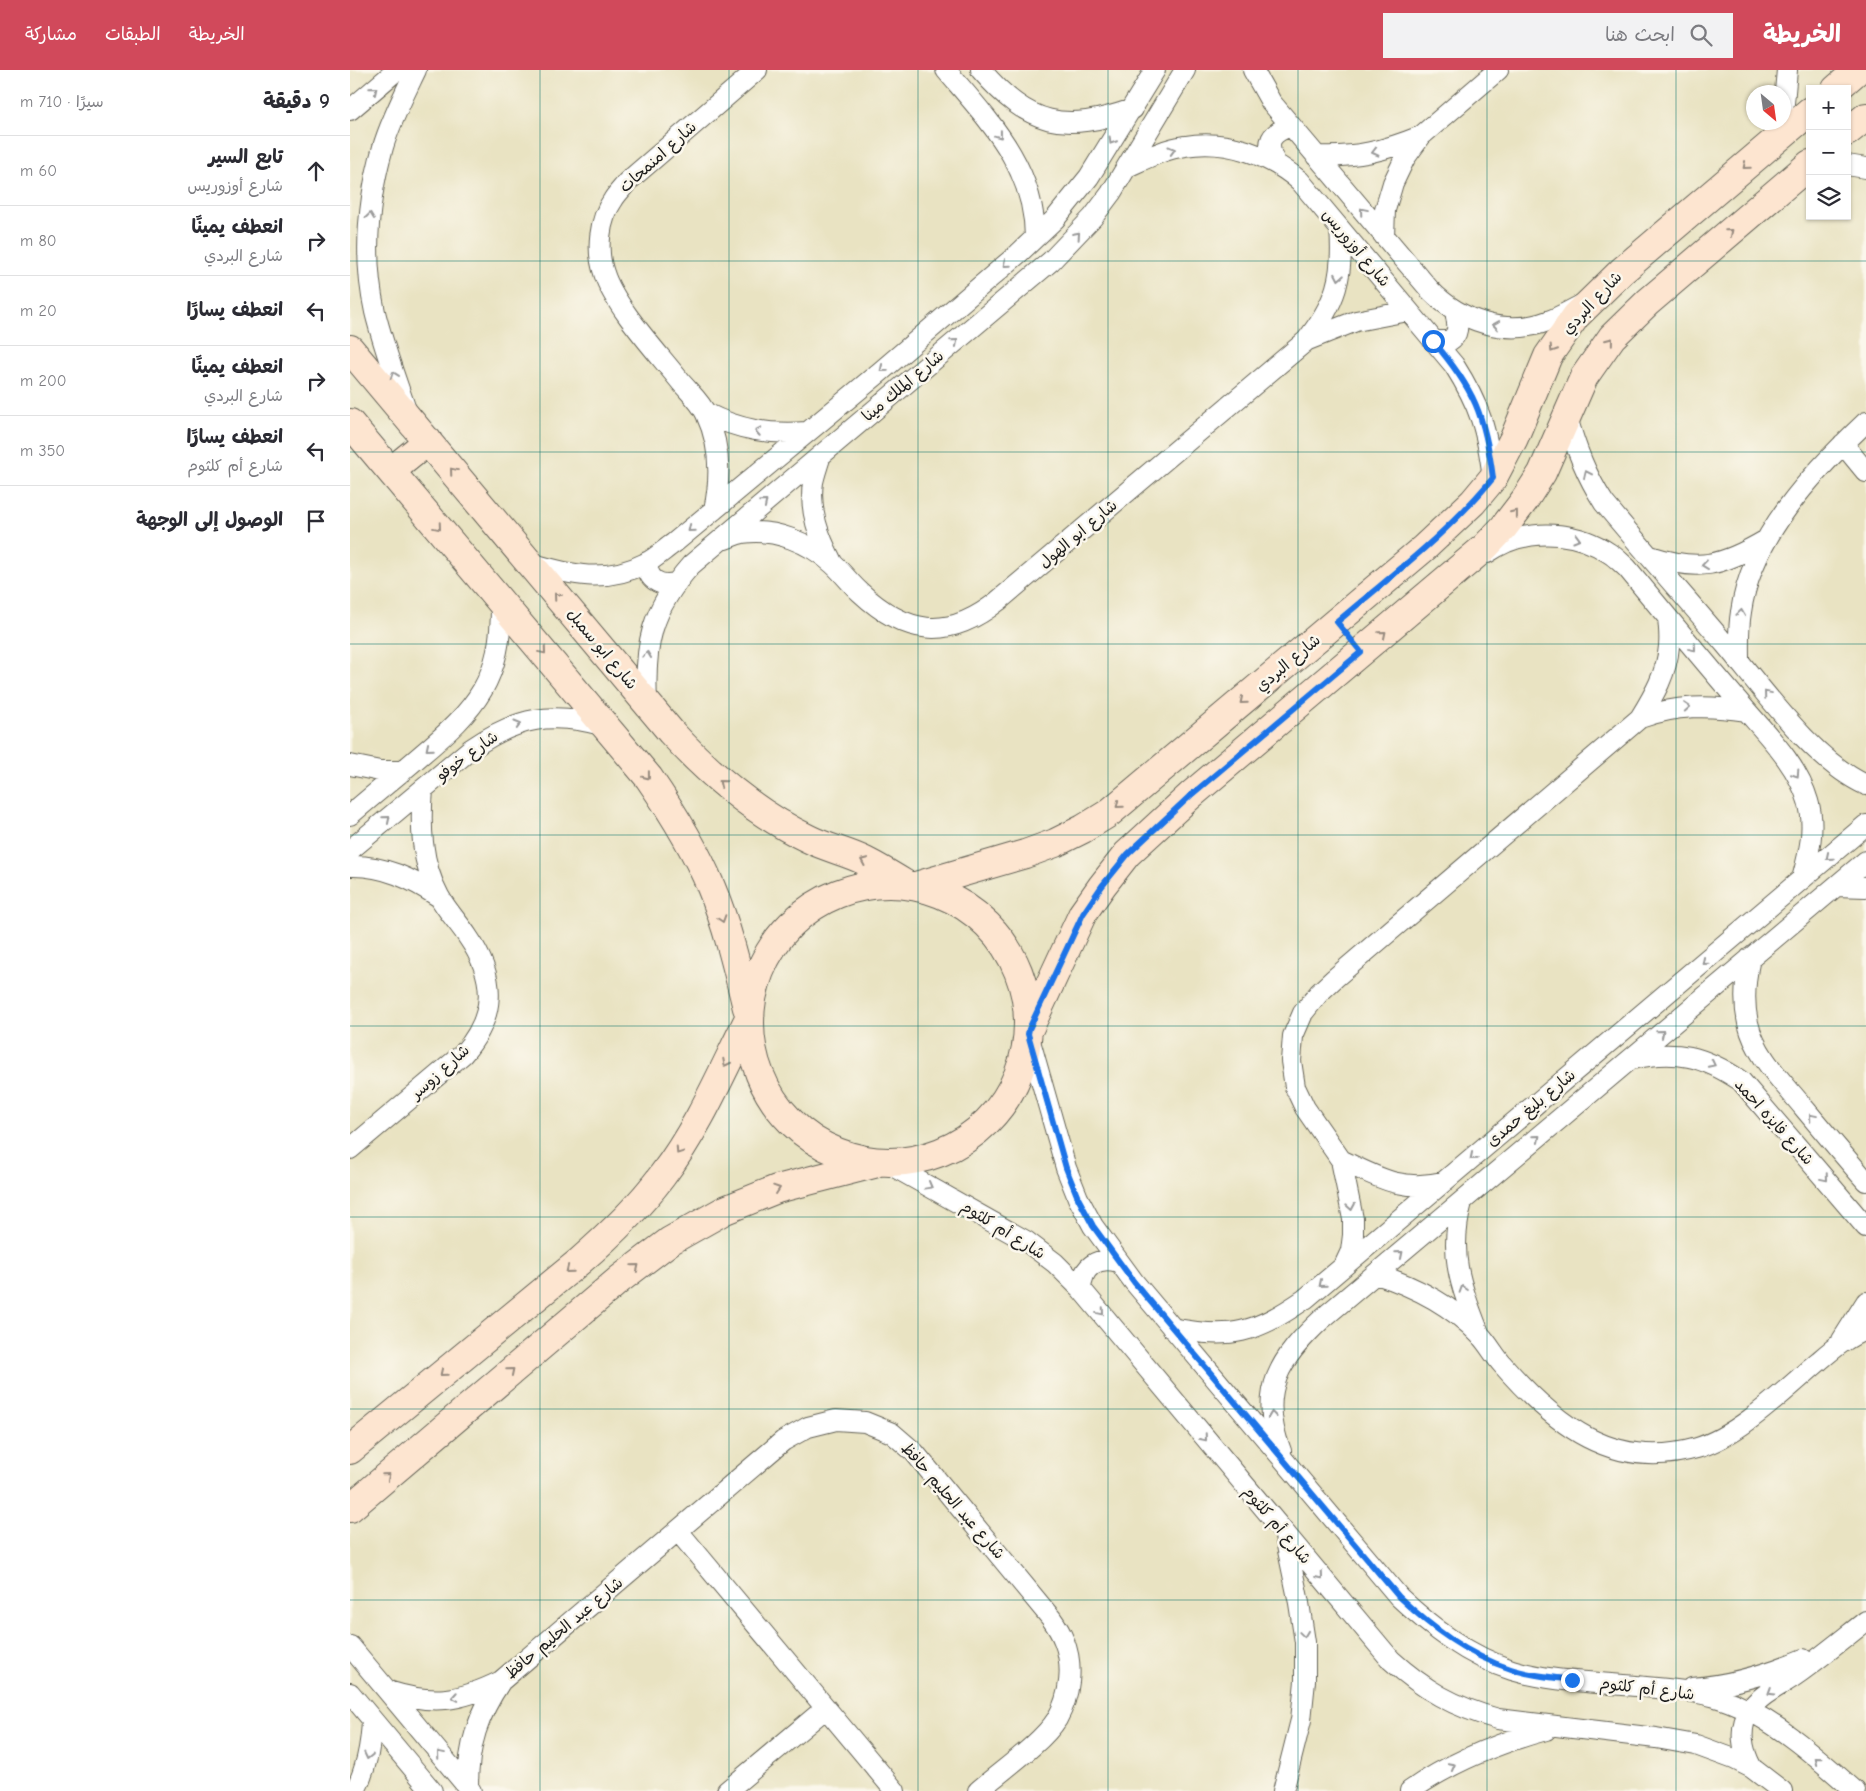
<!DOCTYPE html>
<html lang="ar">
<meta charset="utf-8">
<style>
:root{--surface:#fff;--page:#f2f2f3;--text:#2b2b33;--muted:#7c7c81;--line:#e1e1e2;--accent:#d1495b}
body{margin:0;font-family:"Comic Neue","Playpen Sans Arabic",sans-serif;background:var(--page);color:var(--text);direction:rtl}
.controls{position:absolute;right:15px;top:15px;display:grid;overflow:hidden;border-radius:0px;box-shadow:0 1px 4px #0004}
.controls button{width:45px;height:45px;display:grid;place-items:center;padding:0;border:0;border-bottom:1px solid var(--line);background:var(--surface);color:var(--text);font:25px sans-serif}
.compass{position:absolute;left:1396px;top:15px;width:45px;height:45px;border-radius:50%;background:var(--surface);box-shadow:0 1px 4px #0004;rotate:151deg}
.stop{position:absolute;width:15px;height:15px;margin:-11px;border:4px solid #1a73e8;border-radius:50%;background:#fff}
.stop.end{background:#1a73e8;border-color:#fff;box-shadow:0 1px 5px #0008}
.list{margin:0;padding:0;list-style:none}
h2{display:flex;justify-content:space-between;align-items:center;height:65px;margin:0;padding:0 20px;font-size:21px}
h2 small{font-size:16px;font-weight:400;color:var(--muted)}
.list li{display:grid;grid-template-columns:32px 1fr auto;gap:15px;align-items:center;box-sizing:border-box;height:70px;padding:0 20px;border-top:1px solid var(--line)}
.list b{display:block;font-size:19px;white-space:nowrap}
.list p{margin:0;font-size:16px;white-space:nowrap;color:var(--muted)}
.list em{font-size:16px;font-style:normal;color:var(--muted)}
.icon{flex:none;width:28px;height:28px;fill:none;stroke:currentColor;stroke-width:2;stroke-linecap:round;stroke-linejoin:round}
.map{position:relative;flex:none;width:1516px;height:1721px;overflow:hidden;direction:ltr}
header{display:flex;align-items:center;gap:30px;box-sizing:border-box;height:70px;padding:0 25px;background:var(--accent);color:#fff}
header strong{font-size:24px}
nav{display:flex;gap:28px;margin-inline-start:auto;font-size:18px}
.search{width:350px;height:45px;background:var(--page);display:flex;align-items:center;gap:12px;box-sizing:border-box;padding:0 18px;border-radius:0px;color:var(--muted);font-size:19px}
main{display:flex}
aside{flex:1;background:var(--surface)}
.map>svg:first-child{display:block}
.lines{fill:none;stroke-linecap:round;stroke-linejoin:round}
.street-casing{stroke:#646256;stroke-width:22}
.secondary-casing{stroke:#646256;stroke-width:30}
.street{stroke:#fff;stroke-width:20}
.secondary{stroke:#fde5d0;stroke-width:28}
.oneway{stroke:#999}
.oneway2{stroke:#988b7f}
.route{stroke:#1a73e8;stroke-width:6}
.grid{fill:none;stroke:#0f766e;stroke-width:1;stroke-opacity:0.55}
.labels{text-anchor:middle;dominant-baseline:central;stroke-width:5;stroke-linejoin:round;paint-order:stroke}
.street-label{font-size:16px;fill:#1c1c1c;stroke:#fbf7ec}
</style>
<header>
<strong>الخريطة</strong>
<div class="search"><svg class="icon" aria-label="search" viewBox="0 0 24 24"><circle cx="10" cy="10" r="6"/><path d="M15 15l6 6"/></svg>ابحث هنا</div>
<nav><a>الخريطة</a><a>الطبقات</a><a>مشاركة</a></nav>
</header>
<main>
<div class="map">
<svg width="1516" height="1721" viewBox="0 0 1516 1721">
<rect width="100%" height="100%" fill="#fbf7ec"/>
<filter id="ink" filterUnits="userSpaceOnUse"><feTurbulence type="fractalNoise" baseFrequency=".02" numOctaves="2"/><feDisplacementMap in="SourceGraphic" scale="10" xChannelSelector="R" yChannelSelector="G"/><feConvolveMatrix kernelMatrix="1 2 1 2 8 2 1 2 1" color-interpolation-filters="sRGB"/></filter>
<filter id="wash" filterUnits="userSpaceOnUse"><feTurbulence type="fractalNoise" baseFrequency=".0096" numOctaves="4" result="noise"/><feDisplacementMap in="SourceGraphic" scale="20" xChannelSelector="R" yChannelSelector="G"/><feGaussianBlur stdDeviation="1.12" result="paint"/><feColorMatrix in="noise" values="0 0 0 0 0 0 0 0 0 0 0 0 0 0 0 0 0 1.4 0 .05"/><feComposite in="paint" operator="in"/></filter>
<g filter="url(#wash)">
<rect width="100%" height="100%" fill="#e9e3c2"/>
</g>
<g filter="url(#ink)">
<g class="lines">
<defs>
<path id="street" d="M596,0C639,51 685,97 685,168
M631,0C679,56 714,63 783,39
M903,0L921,32L1080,220C1110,251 1156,267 1198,251C1210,247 1221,240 1233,234
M1434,33L1437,0
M0,40L47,0
M966,86C1006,88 1034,81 1071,66
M925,92C915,72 920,63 941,56
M1497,95L1516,98
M777,97C795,89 814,79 835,76C877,69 918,84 950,111L1104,295C1130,336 1137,360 1143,408
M1034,166L1035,140L1043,113L1055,88L1071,66L1148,0
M958,270L1006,251L1058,241
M1083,271H1099C1111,264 1107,253 1105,241
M56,340C45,307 33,275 25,242C13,188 18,130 33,77C41,50 54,25 66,0
M356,343C389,360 420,365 457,362
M1217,347C1226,379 1236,405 1254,433C1294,481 1335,527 1375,574C1413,619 1463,691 1516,715
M1493,374L1516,402
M471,385C468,394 465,403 463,412C459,441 469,467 482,492
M364,440C371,408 370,374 356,344C351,332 338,321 330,311C308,283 264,236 254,203C246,180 249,150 263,130C267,123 273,118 277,112L407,0
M375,469C381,467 387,464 393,463C425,458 460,473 483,494C493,503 500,513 510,522C555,564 597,572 648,531L956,271C986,233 994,207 990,159
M1137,483C1143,479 1150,475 1157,472C1190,459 1230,463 1259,483C1266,487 1271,493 1277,498C1314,543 1351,588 1389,632C1414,662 1447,693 1458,731C1466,757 1459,783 1452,809
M1300,486C1349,502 1372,496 1416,470
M297,492C297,509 309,517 325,513
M180,493C221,505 255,514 296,493C306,488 315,479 324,473L530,302L668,184L705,149L739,107L805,0
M1389,592C1389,575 1388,559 1391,542C1401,467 1463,402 1516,352
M297,633C294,574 301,540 341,495L701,191L743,147L761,123L835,0
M1290,648C1326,635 1359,635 1396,641
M0,695L30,701H53
M0,745C23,725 47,706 70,686C127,638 152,610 151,532
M0,780L121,679C167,647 202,641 255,656
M0,796C34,795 62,809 89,827
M1486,816L1516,817
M1400,888C1395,910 1393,931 1398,953C1406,987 1433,1012 1454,1038C1475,1063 1495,1087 1516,1111
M678,964L716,1098L728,1128L743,1156L784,1212L1049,1527C1082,1558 1118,1586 1162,1600C1202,1612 1245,1612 1286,1616C1314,1619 1344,1620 1372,1629C1420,1645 1467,1687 1505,1721
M1282,989C1326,979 1354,986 1391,1011L1516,1157
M0,1079L113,984C146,946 147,909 118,867C109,853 97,841 89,826C71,793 70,755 73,719
M991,1090C1028,1107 1050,1122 1093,1112
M537,1093L676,1171L705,1193L731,1219L1041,1590C1074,1620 1104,1637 1148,1649L1306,1668L1346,1675L1384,1689L1402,1698L1432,1721
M1112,1132C1098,1184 1110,1214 1129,1263
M994,1196L1001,1181L1003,1165V1149L991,1090L955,1038L945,1017L941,991L943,966L953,943L969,923L985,908L1290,648C1304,625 1317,603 1319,576C1320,567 1319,557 1318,548
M1026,1204C1064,1216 1101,1235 1129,1264C1138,1273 1144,1285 1152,1294C1204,1354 1263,1402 1347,1378C1389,1366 1436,1319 1469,1291C1483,1279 1498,1266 1516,1260
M731,1219C732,1197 747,1186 768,1192
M822,1258C882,1270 905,1263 955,1229L1516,755
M1492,1270L1516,1232
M931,1381C907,1321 930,1288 973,1248L1516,791
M328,1461L545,1721
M0,1576L121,1721
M1342,1618C1381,1615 1418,1604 1453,1589
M38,1621C82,1635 109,1632 151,1611L433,1371L458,1357L486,1350L515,1352L542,1363L564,1382L701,1548C706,1555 711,1563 714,1571C724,1596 720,1626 707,1649C693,1672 650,1702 628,1721
M0,1623L82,1721
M1402,1698C1392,1680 1388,1658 1400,1640C1410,1624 1431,1616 1446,1605C1470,1588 1493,1569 1516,1551
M118,1717C118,1675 128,1645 151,1611
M5,1721C17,1698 21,1675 22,1650
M377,1721L476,1638
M933,1721L951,1650L955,1611V1572L949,1533L935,1466
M1060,1721C1101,1692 1148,1673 1196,1660"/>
<path id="secondary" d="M1486,19L1508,0
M1497,62L1516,47
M0,279L321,662C361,706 405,743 459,769C477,778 497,782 515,791C529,798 542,806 555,814
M0,353L299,708C323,743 345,778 361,817C377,855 387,897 397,938
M41,401L78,371
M400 953a139 139 0 1 1 278 0a139 139 0 1 1-278 0Z
M566,816L675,784L705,773L733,759L759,743L1074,478L1123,432L1143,408L1164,368L1198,286L1226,246L1272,201L1460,41
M679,959L733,843L752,816L777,784L841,725L1135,477L1154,457L1174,431L1192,403L1234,307L1262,267L1298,232L1460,94
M0,1380L230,1191C260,1165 288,1138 312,1106C348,1059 372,1002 398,950
M0,1438L270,1209L320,1171L375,1140L427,1119L524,1094"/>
</defs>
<use href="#street" class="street-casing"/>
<use href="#secondary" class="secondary-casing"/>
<use href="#street" class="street"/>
<use href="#secondary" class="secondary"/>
</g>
<defs><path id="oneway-chevron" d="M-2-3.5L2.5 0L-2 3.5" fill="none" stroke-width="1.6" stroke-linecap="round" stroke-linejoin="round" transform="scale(1.25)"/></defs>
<g class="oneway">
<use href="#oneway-chevron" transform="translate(24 20) rotate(-40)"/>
<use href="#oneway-chevron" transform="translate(649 65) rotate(52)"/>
<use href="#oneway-chevron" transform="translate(762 71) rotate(122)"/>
<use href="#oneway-chevron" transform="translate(822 80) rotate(-16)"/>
<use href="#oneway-chevron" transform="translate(1025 82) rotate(166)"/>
<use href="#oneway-chevron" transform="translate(1013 141) rotate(-130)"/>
<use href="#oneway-chevron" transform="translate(20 146) rotate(-83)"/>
<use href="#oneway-chevron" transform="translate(727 165) rotate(-48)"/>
<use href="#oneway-chevron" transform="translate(656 194) rotate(139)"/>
<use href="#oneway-chevron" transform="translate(989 207) rotate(101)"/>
<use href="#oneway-chevron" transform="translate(1146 255) rotate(-171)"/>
<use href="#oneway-chevron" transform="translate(605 272) rotate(-40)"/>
<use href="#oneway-chevron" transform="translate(533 299) rotate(140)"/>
<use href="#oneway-chevron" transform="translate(44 305) rotate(-109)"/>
<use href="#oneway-chevron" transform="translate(408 361) rotate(-170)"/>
<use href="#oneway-chevron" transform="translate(1237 404) rotate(-115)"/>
<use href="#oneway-chevron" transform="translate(414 433) rotate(-40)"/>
<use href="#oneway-chevron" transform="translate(341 459) rotate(141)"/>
<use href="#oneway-chevron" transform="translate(1227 469) rotate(16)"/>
<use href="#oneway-chevron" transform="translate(1355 495) rotate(173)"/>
<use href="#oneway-chevron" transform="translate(1391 543) rotate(-82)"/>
<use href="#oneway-chevron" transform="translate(1343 578) rotate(50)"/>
<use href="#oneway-chevron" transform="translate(297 585) rotate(-84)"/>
<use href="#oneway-chevron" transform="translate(1417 624) rotate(-130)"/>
<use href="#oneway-chevron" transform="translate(1337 637) rotate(-4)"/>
<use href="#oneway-chevron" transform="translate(168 654) rotate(-16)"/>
<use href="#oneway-chevron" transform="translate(79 678) rotate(140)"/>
<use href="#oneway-chevron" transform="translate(1446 704) rotate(57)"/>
<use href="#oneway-chevron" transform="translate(37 749) rotate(-40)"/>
<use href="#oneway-chevron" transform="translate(1479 787) rotate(140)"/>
<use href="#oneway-chevron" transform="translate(1355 892) rotate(140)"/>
<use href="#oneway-chevron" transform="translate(1311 963) rotate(-40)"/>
<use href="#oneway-chevron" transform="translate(1362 994) rotate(26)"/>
<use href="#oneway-chevron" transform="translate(1462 1047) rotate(-130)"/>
<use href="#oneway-chevron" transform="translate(1187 1068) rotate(-40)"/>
<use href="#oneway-chevron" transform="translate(1123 1087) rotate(140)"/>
<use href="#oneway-chevron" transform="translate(1475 1108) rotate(50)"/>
<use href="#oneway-chevron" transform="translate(579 1116) rotate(29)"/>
<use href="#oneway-chevron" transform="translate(1001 1137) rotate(80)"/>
<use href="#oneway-chevron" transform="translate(1050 1184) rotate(-40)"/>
<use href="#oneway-chevron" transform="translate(972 1214) rotate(140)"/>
<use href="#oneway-chevron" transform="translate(1113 1219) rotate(-108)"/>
<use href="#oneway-chevron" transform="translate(751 1242) rotate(50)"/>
<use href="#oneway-chevron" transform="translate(922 1345) rotate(-96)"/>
<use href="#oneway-chevron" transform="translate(854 1368) rotate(50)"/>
<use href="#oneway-chevron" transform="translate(970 1506) rotate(50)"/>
<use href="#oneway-chevron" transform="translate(954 1564) rotate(82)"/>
<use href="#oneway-chevron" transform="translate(1421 1622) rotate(148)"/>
<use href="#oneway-chevron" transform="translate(105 1627) rotate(170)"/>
<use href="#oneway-chevron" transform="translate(90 1684) rotate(-130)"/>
<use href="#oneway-chevron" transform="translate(18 1686) rotate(103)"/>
<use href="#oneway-chevron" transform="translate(1468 1690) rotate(-141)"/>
<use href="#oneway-chevron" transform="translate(1102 1696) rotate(-28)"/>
</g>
<g class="oneway2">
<use href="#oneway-chevron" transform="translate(1396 96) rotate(140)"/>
<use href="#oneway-chevron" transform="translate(1380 162) rotate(-40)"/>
<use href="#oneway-chevron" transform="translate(1260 271) rotate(-51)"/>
<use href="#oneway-chevron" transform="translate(1203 279) rotate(123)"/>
<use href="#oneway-chevron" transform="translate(103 401) rotate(-130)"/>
<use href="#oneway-chevron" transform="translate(1165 443) rotate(-52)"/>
<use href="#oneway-chevron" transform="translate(88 457) rotate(50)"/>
<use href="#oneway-chevron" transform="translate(207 526) rotate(-130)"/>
<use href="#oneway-chevron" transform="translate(1033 564) rotate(-40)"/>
<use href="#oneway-chevron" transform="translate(193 581) rotate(50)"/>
<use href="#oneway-chevron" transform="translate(893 631) rotate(140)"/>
<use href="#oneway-chevron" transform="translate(297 706) rotate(52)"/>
<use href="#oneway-chevron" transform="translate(372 713) rotate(-141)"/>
<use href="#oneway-chevron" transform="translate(769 735) rotate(141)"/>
<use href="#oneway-chevron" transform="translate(514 791) rotate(-156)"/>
<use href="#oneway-chevron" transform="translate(372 849) rotate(72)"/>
<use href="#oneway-chevron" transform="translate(376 993) rotate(117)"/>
<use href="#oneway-chevron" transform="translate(329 1081) rotate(124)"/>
<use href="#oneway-chevron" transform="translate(427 1119) rotate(-19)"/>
<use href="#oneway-chevron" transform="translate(286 1197) rotate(-39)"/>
<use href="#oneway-chevron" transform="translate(219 1200) rotate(141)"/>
<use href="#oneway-chevron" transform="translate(161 1301) rotate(-40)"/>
<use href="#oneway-chevron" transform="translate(93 1303) rotate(141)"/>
<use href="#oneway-chevron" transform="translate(37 1406) rotate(-40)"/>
</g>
</g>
<g class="lines" filter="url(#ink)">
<path class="route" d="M1083,271C1124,319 1135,345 1143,408C1098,463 1041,506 987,552L1011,582L841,725L778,784L752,816L733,844L679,959L678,964L716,1098L728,1128L743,1156L784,1212L1049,1527C1082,1558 1117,1585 1161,1599C1181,1606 1202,1607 1222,1610"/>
</g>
<path class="grid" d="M190,0V1721M379,0V1721M568,0V1721M758,0V1721M948,0V1721M1137,0V1721M1326,0V1721M0,191H1516M0,382H1516M0,574H1516M0,765H1516M0,956H1516M0,1147H1516M0,1339H1516M0,1530H1516"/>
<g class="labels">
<g class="street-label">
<text transform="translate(308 87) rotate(-42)">شارع امنمحات</text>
<text transform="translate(1006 178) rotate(50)">شارع أوزوريس</text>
<text transform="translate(1242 233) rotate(-47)">شارع البردي</text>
<text transform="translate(553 316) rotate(-40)">شارع الملك مينا</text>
<text transform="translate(728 464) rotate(-40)">شارع ابو الهول</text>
<text transform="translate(252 579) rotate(50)">شارع ابو سمبل</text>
<text transform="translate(938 593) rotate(-40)">شارع البردي</text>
<text transform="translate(117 686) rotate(-36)">شارع خوفو</text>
<text transform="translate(90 1002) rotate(-42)">شارع زوسر</text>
<text transform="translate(1181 1038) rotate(-40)">شارع بليغ حمدى</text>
<text transform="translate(1424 1052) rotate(48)">شارع فايزه احمد</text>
<text transform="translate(653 1160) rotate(32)">شارع أم كلثوم</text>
<text transform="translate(603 1431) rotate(49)">شارع عبد الحليم حافظ</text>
<text transform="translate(927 1455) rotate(50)">شارع أم كلثوم</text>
<text transform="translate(214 1558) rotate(-40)">شارع عبد الحليم حافظ</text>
<text transform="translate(1297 1619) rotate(7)">شارع أم كلثوم</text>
</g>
</g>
</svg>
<div class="controls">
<button>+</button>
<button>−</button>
<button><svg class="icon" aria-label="layers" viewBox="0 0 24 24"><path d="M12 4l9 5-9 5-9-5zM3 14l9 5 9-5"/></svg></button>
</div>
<svg class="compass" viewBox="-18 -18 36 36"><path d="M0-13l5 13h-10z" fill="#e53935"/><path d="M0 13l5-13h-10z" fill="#7c7c81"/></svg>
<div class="stop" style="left:1083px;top:271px"></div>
<div class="stop end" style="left:1222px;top:1610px"></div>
</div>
<aside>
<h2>9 دقيقة<small>سيرًا · 710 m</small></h2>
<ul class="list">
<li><svg class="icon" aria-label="ahead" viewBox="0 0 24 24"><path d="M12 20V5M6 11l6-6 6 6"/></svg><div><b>تابع السير</b><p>شارع أوزوريس</p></div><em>60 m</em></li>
<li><svg class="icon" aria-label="right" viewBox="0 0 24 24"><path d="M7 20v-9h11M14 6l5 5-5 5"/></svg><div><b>انعطف يمينًا</b><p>شارع البردي</p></div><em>80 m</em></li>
<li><svg class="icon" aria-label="left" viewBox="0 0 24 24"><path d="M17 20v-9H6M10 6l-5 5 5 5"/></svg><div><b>انعطف يسارًا</b></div><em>20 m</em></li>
<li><svg class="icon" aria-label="right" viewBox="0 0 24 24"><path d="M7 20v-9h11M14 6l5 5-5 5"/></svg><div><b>انعطف يمينًا</b><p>شارع البردي</p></div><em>200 m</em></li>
<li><svg class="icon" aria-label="left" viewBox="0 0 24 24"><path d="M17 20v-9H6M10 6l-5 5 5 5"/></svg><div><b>انعطف يسارًا</b><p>شارع أم كلثوم</p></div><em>350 m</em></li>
<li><svg class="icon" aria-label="arrive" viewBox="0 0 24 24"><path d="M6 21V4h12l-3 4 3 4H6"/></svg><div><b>الوصول إلى الوجهة</b></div></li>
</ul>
</aside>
</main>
